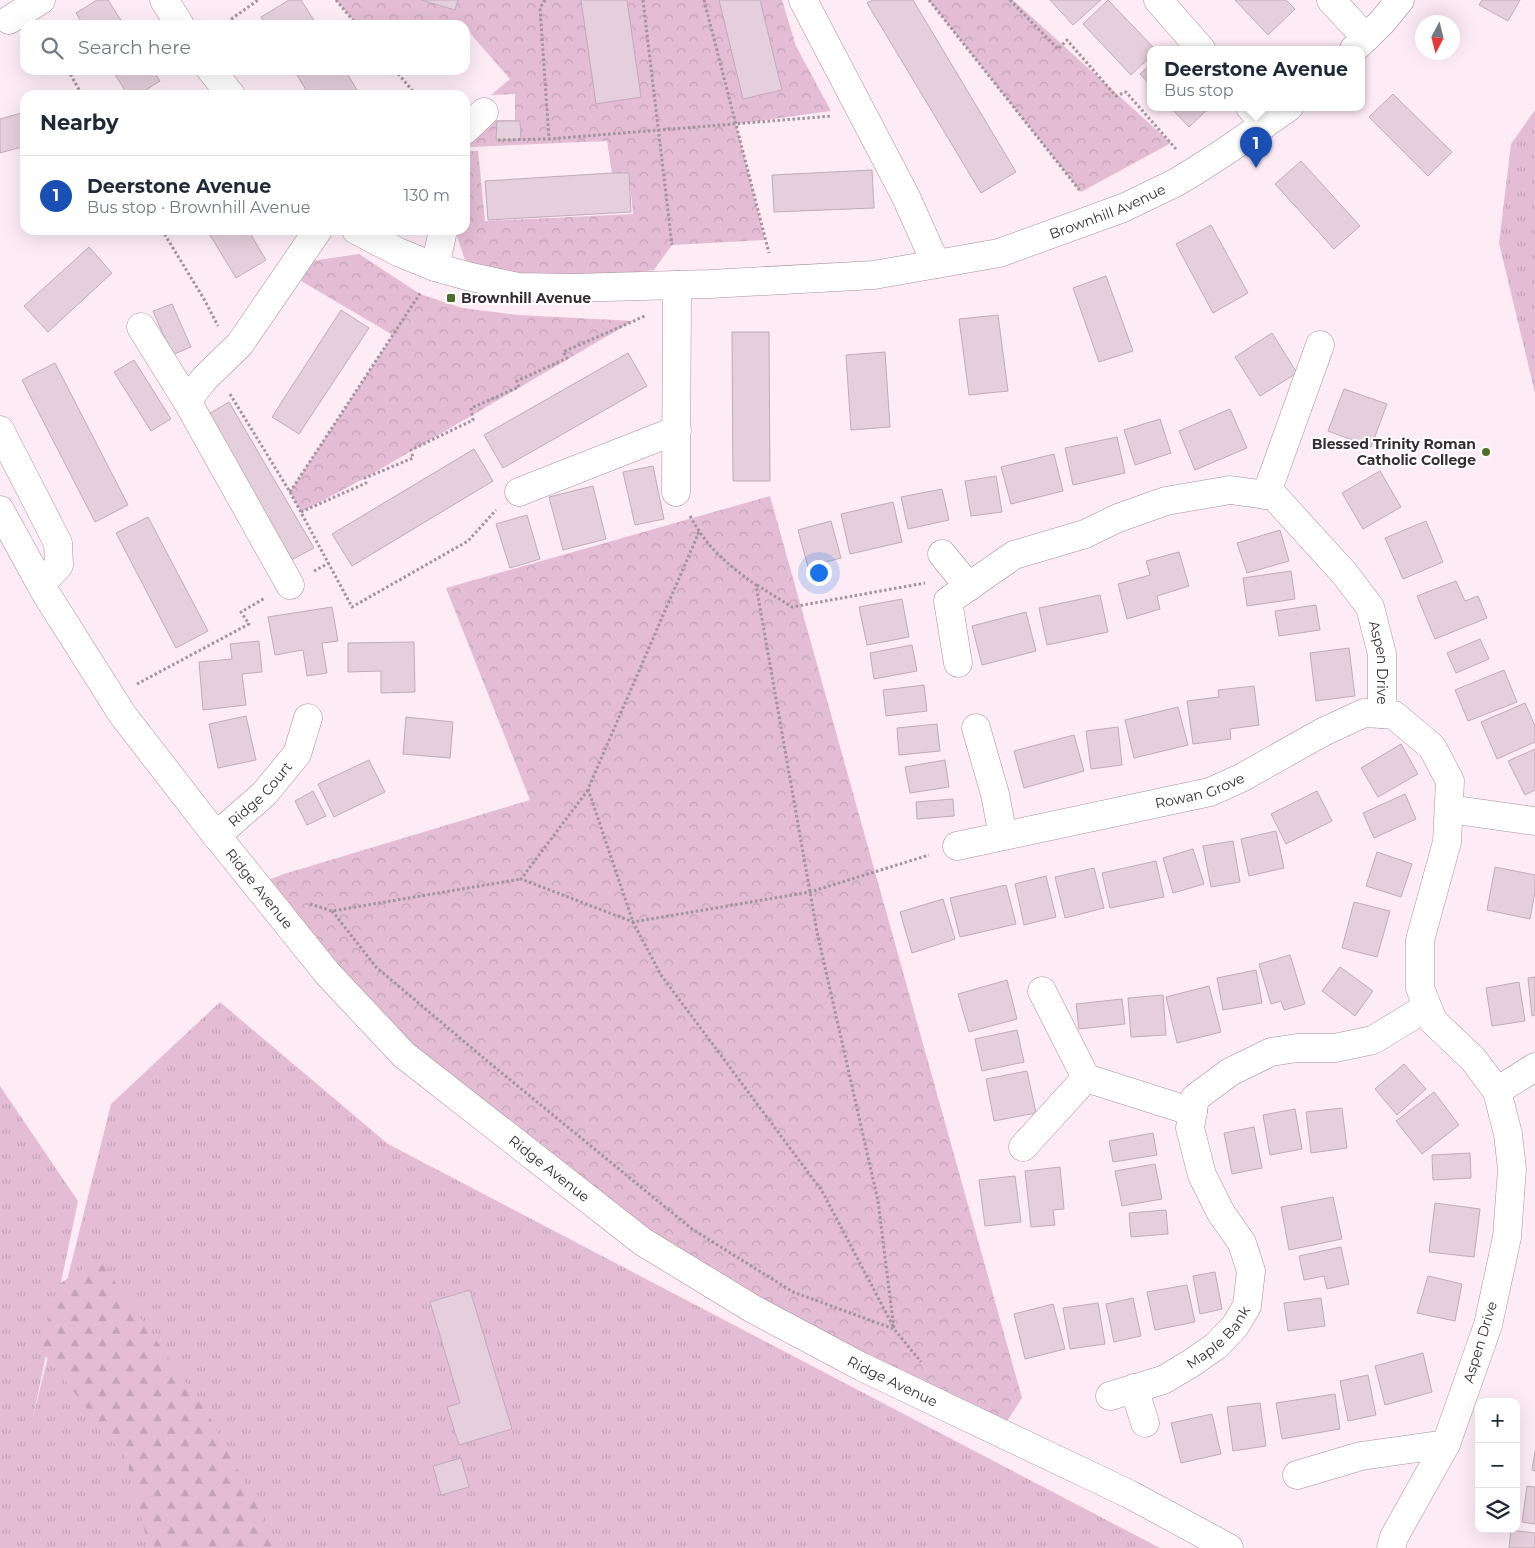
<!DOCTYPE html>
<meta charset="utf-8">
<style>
:root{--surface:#fff;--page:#f6f6f7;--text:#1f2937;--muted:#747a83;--line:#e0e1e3;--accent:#4a6e27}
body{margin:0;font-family:Montserrat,sans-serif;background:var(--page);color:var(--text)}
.controls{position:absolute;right:15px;bottom:15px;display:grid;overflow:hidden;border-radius:10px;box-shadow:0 5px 20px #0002}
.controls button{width:45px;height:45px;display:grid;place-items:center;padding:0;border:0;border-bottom:1px solid var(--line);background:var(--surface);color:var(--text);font:25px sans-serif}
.compass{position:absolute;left:1415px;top:15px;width:45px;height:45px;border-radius:50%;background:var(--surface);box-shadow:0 5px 20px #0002;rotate:187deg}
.you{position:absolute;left:818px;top:572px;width:18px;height:18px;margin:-12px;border:4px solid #fff;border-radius:50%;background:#1a73e8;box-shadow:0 0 0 8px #1a73e833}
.badge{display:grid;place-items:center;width:32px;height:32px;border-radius:50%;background:var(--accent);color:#fff;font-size:16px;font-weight:700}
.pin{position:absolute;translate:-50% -41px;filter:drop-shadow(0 1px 2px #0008)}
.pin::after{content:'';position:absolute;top:26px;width:18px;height:15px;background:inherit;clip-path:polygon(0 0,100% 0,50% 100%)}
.popup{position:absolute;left:1147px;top:46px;width:218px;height:65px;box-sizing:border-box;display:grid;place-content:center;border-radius:10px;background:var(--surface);filter:drop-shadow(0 1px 4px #0005);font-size:16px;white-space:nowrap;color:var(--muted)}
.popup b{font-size:19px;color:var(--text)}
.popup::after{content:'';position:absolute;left:50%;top:100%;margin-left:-10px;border:10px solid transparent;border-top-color:var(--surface)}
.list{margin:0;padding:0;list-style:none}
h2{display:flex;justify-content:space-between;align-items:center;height:65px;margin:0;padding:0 20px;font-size:21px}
h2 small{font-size:16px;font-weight:400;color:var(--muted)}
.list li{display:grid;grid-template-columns:32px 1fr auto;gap:15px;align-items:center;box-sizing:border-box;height:80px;padding:0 20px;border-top:1px solid var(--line)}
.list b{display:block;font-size:19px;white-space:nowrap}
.list p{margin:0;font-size:16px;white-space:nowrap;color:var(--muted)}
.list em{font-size:16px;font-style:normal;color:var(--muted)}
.icon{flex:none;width:28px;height:28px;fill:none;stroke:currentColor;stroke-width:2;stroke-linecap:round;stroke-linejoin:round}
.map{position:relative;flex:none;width:1535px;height:1548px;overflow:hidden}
.search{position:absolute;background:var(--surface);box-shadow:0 5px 20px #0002;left:20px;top:20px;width:450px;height:55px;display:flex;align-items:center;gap:12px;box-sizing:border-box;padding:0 18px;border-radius:15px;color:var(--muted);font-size:19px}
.panel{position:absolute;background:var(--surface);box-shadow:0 5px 20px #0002;left:20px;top:90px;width:450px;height:145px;border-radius:15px}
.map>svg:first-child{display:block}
.grass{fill:url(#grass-tufts)}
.forest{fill:url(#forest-firs)}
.park{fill:url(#park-crowns)}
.building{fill:#e5cfdc;stroke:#c0abb7}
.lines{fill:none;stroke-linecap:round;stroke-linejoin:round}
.minor-casing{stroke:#a5909c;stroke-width:29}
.path{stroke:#a1949c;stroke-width:3;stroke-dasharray:2.5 2.5;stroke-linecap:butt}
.minor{stroke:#fff;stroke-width:28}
.poi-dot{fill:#4a6e27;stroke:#fff;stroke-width:2}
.labels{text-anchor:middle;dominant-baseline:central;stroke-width:4;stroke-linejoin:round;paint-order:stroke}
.street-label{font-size:14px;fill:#352d32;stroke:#fff}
.poi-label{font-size:14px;font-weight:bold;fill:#352d32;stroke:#fff;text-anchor:start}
</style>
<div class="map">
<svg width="1535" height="1548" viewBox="0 0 1535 1548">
<defs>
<pattern id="grass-tufts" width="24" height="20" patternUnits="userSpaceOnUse" patternTransform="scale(1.25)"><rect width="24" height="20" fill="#e4bdd4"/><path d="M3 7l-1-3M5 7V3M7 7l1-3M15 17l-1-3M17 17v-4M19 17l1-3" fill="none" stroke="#c4a3b6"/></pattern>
<pattern id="forest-firs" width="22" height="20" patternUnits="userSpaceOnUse" patternTransform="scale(1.25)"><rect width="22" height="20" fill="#e4bdd4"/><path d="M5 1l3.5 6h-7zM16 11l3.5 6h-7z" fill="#c4a3b6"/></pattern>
<pattern id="park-crowns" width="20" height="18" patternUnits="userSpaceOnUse" patternTransform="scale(1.25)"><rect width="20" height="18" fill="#e4bdd4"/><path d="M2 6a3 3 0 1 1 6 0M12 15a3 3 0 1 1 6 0" fill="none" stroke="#c4a3b6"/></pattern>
</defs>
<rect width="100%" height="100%" fill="#fdebf5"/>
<path class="grass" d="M1535,110V393L1499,243L1511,144Z
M220,1002L388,1144L1160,1548H0V1086L78,1201L33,1417L111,1104Z"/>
<path class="forest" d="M99,1259L208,1414L280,1548H149L126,1458L41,1350L59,1284Z"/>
<path class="park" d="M336,0H782L796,46L831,111L736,124L765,240L672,245L654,270L604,277L494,274L465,260L455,230H465V174L471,151H478L485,221L633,214L629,173H612L607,141L470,147L476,120H515V94L491,95L510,79L469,32L465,35V25H357Z
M929,0H1013L1171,143L1081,192Z
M359,254L420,294L462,308L519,315L633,321L365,478L301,512L290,492L393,335L301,281L311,261Z
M770,496L1022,1398L1000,1432L753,1309L404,1055L256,885L284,874L530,800L446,588Z"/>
<path class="building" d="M97,0H108L124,25H83L76,13Z
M289,0H301L317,25H266L261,17Z
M421,0H458L455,10Z
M581,0H627L641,97L596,104Z
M719,0H760L782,90L743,99Z
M873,0H913L1016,172L981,193L867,3Z
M1050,0H1101L1073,25Z
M1108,0L1155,49H1151V56L1131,75L1083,24Z
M1235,0H1286L1295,9L1268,35Z
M1482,0H1520L1508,21L1479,5Z
M1151,64V86L1140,74Z
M112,70H153L160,81L138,95H128Z
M294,70H345L360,95H309Z
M1393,94L1452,152L1428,176L1369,117Z
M1170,107H1210L1189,127Z
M25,112V146L0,153V119Z
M497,121H520L521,140H496Z
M1301,161L1360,226L1334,249L1275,184Z
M872,170L874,208L774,212L772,175Z
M612,173H629L631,212L488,220L485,181Z
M1211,225L1248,293L1213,313L1176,244Z
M207,230H248L266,260L236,278Z
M89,247L112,273L48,332L24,306Z
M1106,276L1133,351L1099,362L1073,288Z
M172,304L191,347L172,355L153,311Z
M341,310L369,328L299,434L272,417Z
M998,315L1008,391L969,395L959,319Z
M732,332H769L770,481H733Z
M1272,333L1297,373L1260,396L1235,357Z
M885,352L890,427L851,430L846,355Z
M628,353L647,386L503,468L484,435Z
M134,360L171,419L151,431L114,372Z
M55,363L128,505L95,522L22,380Z
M1344,389L1387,404L1371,447L1328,431Z
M229,402L314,548L291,560L207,415Z
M1230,409L1247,448L1195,470L1179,431Z
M1160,419L1171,453L1135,465L1124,430Z
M1117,437L1125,473L1073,485L1065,448Z
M474,449L493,481L352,566L332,534Z
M1054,454L1063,491L1011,504L1001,467Z
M653,466L664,519L635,525L623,472Z
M1380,471L1401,507L1363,529L1342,493Z
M996,476L1002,512L971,516L965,481Z
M593,486L606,539L563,550L549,497Z
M942,489L949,520L908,529L901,497Z
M893,502L902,542L850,554L841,514Z
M527,515L540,559L510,568L496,524Z
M148,517L208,631L176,648L116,533Z
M831,521L841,558L808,567L798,530Z
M1426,521L1443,562L1403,579L1385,538Z
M1280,530L1289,561L1247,573L1237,543Z
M1179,552L1189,586L1157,596L1160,609L1127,619L1118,584L1150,575L1146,561Z
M1291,571L1295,599L1247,606L1243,578Z
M1456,581L1465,601L1478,596L1487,618L1435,639L1417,596Z
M1100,595L1108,632L1047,645L1039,608Z
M902,599L909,637L867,645L859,607Z
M1316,605L1320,630L1279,636L1275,611Z
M332,607L338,641L322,643L327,673L307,676L303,650L275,655L268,617Z
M1026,612L1036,651L982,665L972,626Z
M1480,639L1489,659L1456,673L1447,653Z
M259,641L262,672L242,674L246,705L203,710L199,662L232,659L230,644Z
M414,642L415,692L381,693V671L348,672V643Z
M912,645L917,671L874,679L870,653Z
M1349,648L1355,696L1316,701L1310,653Z
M1504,670L1517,702L1468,721L1455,690Z
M924,685L927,711L886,716L883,690Z
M1254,686L1259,725L1230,729L1231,739L1193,744L1187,701L1219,697L1218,690Z
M1525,703L1535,726V742L1497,759L1481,722Z
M1178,707L1188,745L1134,758L1125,720Z
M246,716L256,760L218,768L209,724Z
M406,717L453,722L450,758L403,754Z
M937,724L940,751L899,755L897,728Z
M1118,727L1122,765L1091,769L1086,731Z
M1074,735L1084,771L1024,788L1014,751Z
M1401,744L1418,774L1378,797L1361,768Z
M1535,749V790L1525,795L1508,761Z
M369,760L385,792L334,817L318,784Z
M945,760L949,787L910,793L905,767Z
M313,791L326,816L307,825L295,801Z
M1317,791L1332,821L1286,844L1271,814Z
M1405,794L1416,819L1374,838L1363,813Z
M953,799L954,816L917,819L916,802Z
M1276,831L1284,868L1249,876L1241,839Z
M1233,841L1240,882L1211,887L1203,846Z
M1193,849L1204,884L1173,893L1163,858Z
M1377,852L1412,864L1401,897L1366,886Z
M1156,861L1164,897L1110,908L1102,873Z
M1495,867L1535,875V892L1530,919L1487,910Z
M1094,868L1104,908L1065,918L1055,877Z
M1046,876L1056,917L1024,925L1015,884Z
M1006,885L1016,924L960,937L950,898Z
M943,899L955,939L912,953L900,912Z
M1354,902L1390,911L1377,957L1342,948Z
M1290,955L1305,1004L1284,1010L1281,1001L1271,1004L1259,964Z
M1340,967L1373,991L1355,1016L1322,991Z
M1256,970L1262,1003L1223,1010L1217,978Z
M1535,977V1015L1532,1016L1528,978Z
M1007,980L1017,1019L969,1032L958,994Z
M1519,982L1525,1021L1492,1026L1486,988Z
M1209,986L1221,1032L1177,1043L1166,997Z
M1163,995L1166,1035L1131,1037L1128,998Z
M1122,999L1125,1024L1079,1029L1076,1004Z
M1017,1030L1024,1062L982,1071L975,1039Z
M1404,1064L1426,1089L1397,1115L1375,1089Z
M1027,1071L1036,1113L994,1121L986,1079Z
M1434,1092L1459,1125L1422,1154L1396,1121Z
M1342,1108L1347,1148L1311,1153L1306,1112Z
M1295,1109L1302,1149L1270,1155L1263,1115Z
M1254,1127L1262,1168L1232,1174L1224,1133Z
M1153,1133L1157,1155L1113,1162L1109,1141Z
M1470,1153L1471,1178L1433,1180L1432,1155Z
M1155,1164L1162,1199L1122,1206L1115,1171Z
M1060,1167L1064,1209L1053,1210L1055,1225L1031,1227L1025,1171Z
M1015,1176L1021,1222L985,1226L979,1180Z
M1333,1197L1342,1239L1289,1250L1281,1207Z
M1435,1203L1480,1209L1474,1257L1429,1252Z
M1166,1210L1168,1234L1131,1237L1129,1213Z
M1341,1247L1349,1284L1327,1289L1324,1276L1304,1280L1299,1256Z
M1215,1272L1222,1309L1200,1314L1193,1276Z
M1428,1276L1462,1284L1455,1321L1417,1313Z
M1187,1285L1195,1322L1155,1330L1147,1292Z
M470,1290L512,1429L459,1445L447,1407L460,1403L430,1302Z
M1133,1298L1141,1336L1114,1342L1106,1304Z
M1321,1298L1325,1326L1288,1331L1284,1303Z
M1098,1303L1105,1344L1070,1349L1063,1308Z
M1053,1304L1065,1349L1025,1359L1014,1314Z
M1423,1353L1432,1392L1385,1405L1375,1366Z
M1368,1375L1376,1415L1348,1421L1340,1381Z
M1335,1394L1340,1429L1282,1439L1276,1403Z
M1260,1403L1266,1446L1233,1451L1227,1407Z
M1212,1414L1221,1454L1181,1463L1171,1423Z
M1535,1451V1471L1532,1470Z
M461,1458L469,1487L441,1495L433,1466Z
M1527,1486L1535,1487V1524L1522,1522Z
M1511,1530L1535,1533V1548H1509Z"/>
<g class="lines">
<defs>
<g id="minor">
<path d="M164,0L180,25"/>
<path d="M803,0L906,197L936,264"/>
<path d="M1158,0L1201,49"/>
<path d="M1331,0L1366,38"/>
<path d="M9,20L41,0"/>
<path d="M1354,49L1382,22L1400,0"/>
<path d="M211,70L231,95"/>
<path d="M1250,107L1265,124"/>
<path d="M465,130L484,112"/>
<path id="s1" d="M356,230L398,252L435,267L471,277L518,287L573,288L710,284L874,275L999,253L1123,208L1175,183L1195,171L1226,151L1289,107"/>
<path d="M435,267L443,230"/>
<path d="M141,327L187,401L290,585"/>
<path d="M187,401L204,379L240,344L318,230"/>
<path d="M0,430L58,543L59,565L41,584"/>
<path d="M519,492L677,430"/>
<path d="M676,492L677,285"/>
<path d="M1266,495L1320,345"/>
<path id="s2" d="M0,510L45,592L122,714L204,820L327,973L404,1055L643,1242L753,1309L862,1367L1129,1494L1229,1548"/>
<path d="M942,554L969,587"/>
<path id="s3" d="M958,663L948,601L1014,555L1085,534L1118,518L1166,501L1230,490L1274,496L1344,573L1370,607L1382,654V714L1394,715L1432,747L1450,781L1447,842L1420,940V988L1433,1021L1473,1059L1497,1091L1508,1134L1512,1169L1507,1237L1488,1325L1446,1444L1394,1537L1391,1548"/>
<path d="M976,728L995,794L1003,836"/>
<path d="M1449,809L1534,821"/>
<path id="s4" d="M216,836L264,794L297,754L308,718"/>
<path id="s5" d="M957,846L1210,792L1241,778L1323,732L1364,713L1382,714"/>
<path d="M1042,991L1086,1078L1193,1112"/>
<path d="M1497,1091L1535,1067"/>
<path d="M1023,1147L1086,1078"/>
<path d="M1134,1388L1145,1423"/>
<path id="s6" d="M1110,1396L1163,1380L1190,1364L1216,1346L1235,1326L1247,1306L1251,1271L1242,1243L1221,1213L1202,1175L1190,1128L1195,1098L1230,1072L1271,1052L1297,1048H1335L1373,1040L1427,1007"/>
<path d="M1297,1475L1361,1456L1446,1444"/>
</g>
</defs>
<use href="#minor" class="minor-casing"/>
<path class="path" d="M336,0L357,25
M545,0L540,8L549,139L832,116
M643,0L672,245
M704,0L769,253
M929,0L1081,192
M1010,0L1058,49L1067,40L1116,96L1126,92L1176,149
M223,25L258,0
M68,70L82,95
M395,70L416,95
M498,140L549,139
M162,230L204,299L218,326
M230,394L290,492L352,607L468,541L496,510
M290,492L421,292
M301,512L366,483L365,478L413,458L411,450L473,420L471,408L519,387L517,381L567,358L563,352L645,316
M690,516C708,549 727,564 756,585L817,932L878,1201L894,1329L921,1362
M699,532L588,789L633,922L661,975L822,1191L893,1326
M314,571L329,563
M757,585L792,607L925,583
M137,684L249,624L241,612L265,598
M588,790L521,879L633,922L810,892L929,855
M310,904L332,911L521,879
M332,911L376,967L486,1060L692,1229L793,1292L894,1329"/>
<use href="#minor" class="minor"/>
</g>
<g class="poi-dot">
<rect x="446" y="293" width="10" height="10" rx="2.5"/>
<circle cx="1486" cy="452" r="5"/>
</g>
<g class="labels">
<g class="street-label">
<text stroke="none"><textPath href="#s1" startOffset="772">Brownhill Avenue</textPath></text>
<text stroke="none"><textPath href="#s3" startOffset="618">Aspen Drive</textPath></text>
<text stroke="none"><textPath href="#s5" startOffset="249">Rowan Grove</textPath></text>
<text stroke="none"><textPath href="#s4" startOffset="61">Ridge Court</textPath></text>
<text stroke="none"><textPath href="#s2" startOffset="460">Ridge Avenue</textPath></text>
<text stroke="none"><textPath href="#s2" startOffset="865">Ridge Avenue</textPath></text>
<text stroke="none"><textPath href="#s6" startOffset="126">Maple Bank</textPath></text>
<text transform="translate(1480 1342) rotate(-73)">Aspen Drive</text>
<text stroke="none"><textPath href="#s2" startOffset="1270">Ridge Avenue</textPath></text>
</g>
<g class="poi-label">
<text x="461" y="298">Brownhill Avenue</text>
<text x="1476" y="444" text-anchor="end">Blessed Trinity Roman<tspan x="1476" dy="16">Catholic College</tspan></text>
</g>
</g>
</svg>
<div class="controls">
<button>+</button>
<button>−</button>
<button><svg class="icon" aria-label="layers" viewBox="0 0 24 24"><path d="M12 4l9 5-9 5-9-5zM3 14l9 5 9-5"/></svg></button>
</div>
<svg class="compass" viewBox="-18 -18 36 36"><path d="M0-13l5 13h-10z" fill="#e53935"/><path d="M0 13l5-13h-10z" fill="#747a83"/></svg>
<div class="you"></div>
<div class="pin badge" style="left:1256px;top:168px;background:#1a4fb4">1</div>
<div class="popup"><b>Deerstone Avenue</b>Bus stop</div>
<div class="search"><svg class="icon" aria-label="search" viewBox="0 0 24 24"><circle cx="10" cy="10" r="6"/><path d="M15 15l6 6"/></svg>Search here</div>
<section class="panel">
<h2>Nearby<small></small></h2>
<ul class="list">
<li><span class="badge" style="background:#1a4fb4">1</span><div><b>Deerstone Avenue</b><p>Bus stop · Brownhill Avenue</p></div><em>130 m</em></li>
</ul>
</section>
</div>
